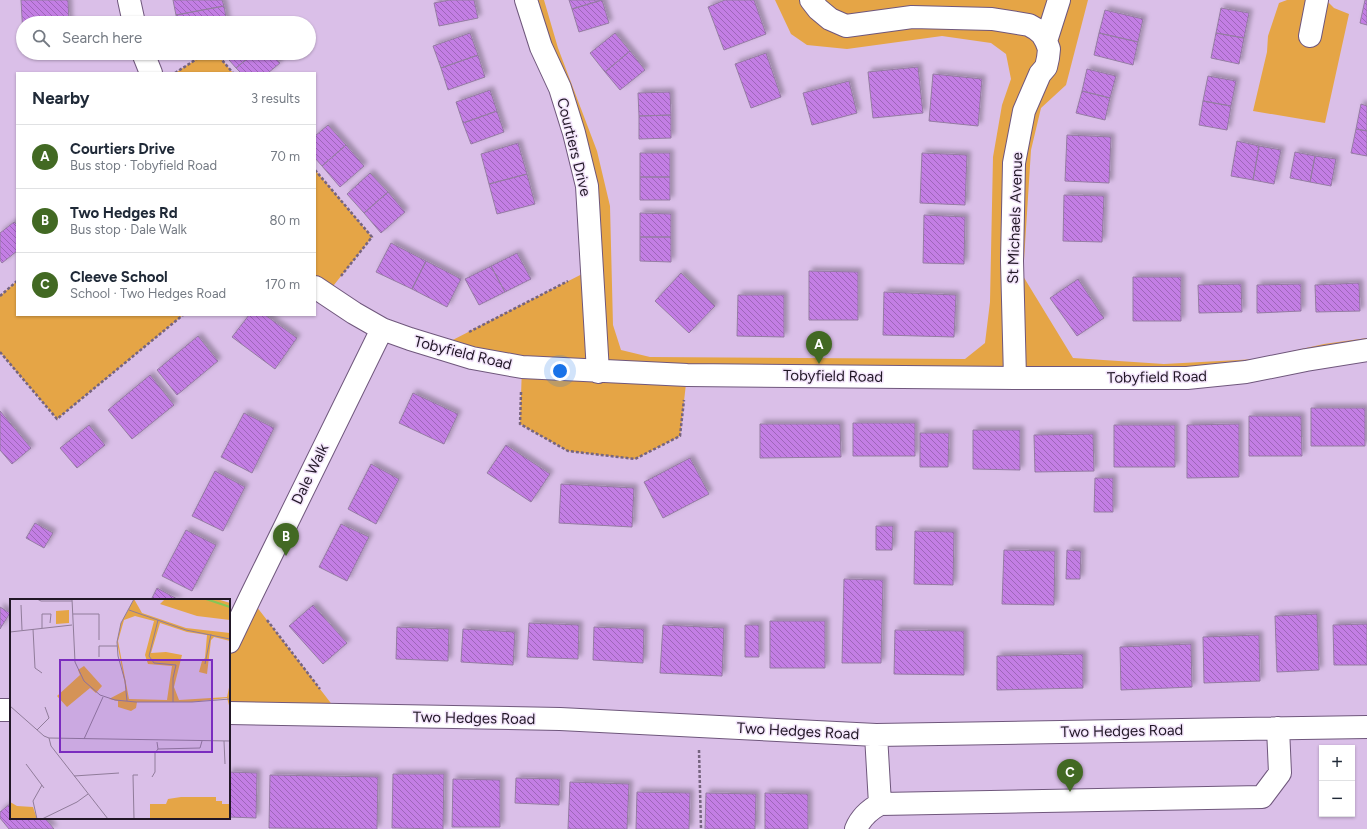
<!DOCTYPE html>
<meta charset="utf-8">
<style>
:root{--surface:#fff;--page:#f6f6f7;--text:#1f2937;--muted:#747a83;--line:#e0e1e3;--accent:#426923}
body{margin:0;font-family:Figtree,sans-serif;background:var(--page);color:var(--text)}
.controls{position:absolute;right:12px;bottom:12px;display:grid;overflow:hidden;border-radius:0px;box-shadow:0 1px 3px #0004}
.controls button{width:36px;height:36px;display:grid;place-items:center;padding:0;border:0;border-bottom:1px solid var(--line);background:var(--surface);color:var(--text);font:20px sans-serif}
.you{position:absolute;left:560px;top:371px;width:14px;height:14px;margin:-10px;border:3px solid #fff;border-radius:50%;background:#1a73e8;box-shadow:0 0 0 6px #1a73e833}
.badge{display:grid;place-items:center;width:26px;height:26px;border-radius:50%;background:var(--accent);color:#fff;font-size:13px;font-weight:700}
.pin{position:absolute;translate:-50% -33px;filter:drop-shadow(0 1px 2px #0008)}
.pin::after{content:'';position:absolute;top:21px;width:14px;height:12px;background:inherit;clip-path:polygon(0 0,100% 0,50% 100%)}
.list{margin:0;padding:0;list-style:none}
h2{display:flex;justify-content:space-between;align-items:center;height:52px;margin:0;padding:0 16px;font-size:17px}
h2 small{font-size:13px;font-weight:400;color:var(--muted)}
.list li{display:grid;grid-template-columns:26px 1fr auto;gap:12px;align-items:center;box-sizing:border-box;height:64px;padding:0 16px;border-top:1px solid var(--line)}
.list b{display:block;font-size:15px;white-space:nowrap}
.list p{margin:0;font-size:13px;white-space:nowrap;color:var(--muted)}
.list em{font-size:13px;font-style:normal;color:var(--muted)}
.icon{flex:none;width:22px;height:22px;fill:none;stroke:currentColor;stroke-width:2;stroke-linecap:round;stroke-linejoin:round}
.map{position:relative;flex:none;width:1367px;height:829px;overflow:hidden}
.search{position:absolute;background:var(--surface);box-shadow:0 1px 3px #0004;left:16px;top:16px;width:300px;height:44px;display:flex;align-items:center;gap:10px;box-sizing:border-box;padding:0 14px;border-radius:22px;color:var(--muted);font-size:15px}
.panel{position:absolute;background:var(--surface);box-shadow:0 1px 3px #0004;left:16px;top:72px;width:300px;height:244px;border-radius:0px}
.map>svg:first-child{display:block}
.green{fill:#e5a546}
.building{fill:url(#building-back-hatch);stroke:#957ca3;filter:url(#shadow)}
.lines{fill:none;stroke-linecap:round;stroke-linejoin:round}
.minor-casing{stroke:#6f577c;stroke-width:24}
.path{stroke:#76647f;stroke-width:2.5;stroke-dasharray:3 2;stroke-linecap:butt}
.minor{stroke:#fff;stroke-width:22}
.labels{text-anchor:middle;dominant-baseline:central;stroke-width:3;stroke-linejoin:round;paint-order:stroke}
.street-label{font-size:15px;fill:#211726;stroke:#f3e5fb}
.inset-river{fill:none;stroke:#86c656;stroke-width:2}
.inset-road{fill:none;stroke:#907c9a;stroke-width:1}
.view{fill:#7b2cbf;fill-opacity:0.15;stroke:#7b2cbf;stroke-width:2}
.inset-edge{fill:none;stroke:#211726;stroke-width:2}
</style>
<div class="map">
<svg width="1367" height="829" viewBox="0 0 1367 829">
<defs>
<pattern id="building-back-hatch" width="6" height="6" patternUnits="userSpaceOnUse"><rect width="6" height="6" fill="#c37ee4"/><path d="M-1 5l2 2M0 0l6 6M5-1l2 2" fill="none" stroke="#9e66b9"/></pattern>
<filter id="shadow"><feDropShadow dx="3.5" dy="-3.5" stdDeviation="2" flood-color="#0004"/></filter>
</defs>
<rect width="100%" height="100%" fill="#dabfe8"/>
<path class="green" d="M526,0H544L558,48L597,151L610,206L613,325L621,350L650,357L965,359L985,343L990,302L993,157L1002,105L1011,79L1006,54L991,43L942,36L847,49L807,45L791,34L775,0H1088L1066,85L1041,108L1031,150L1023,276L1073,358L1164,364L1257,359L1324,344L1367,338V350L1246,372L687,375L680,436L635,459L568,451L520,424L522,367L437,348L592,269L587,186Z
M1287,0H1326L1334,8L1349,14L1325,123L1253,111L1267,52L1268,36L1279,3Z
M206,53H216L233,73H175Z
M315,170L372,237L326,295L315,287Z
M17,281V315H183L57,419L0,352V296Z
M250,598L340,715L229,713V642Z"/>
<path class="building" d="M21,0H68L69,23H23V35Z
M173,0H222L224,6L176,15Z
M450,0H474L478,18L439,26L434,3Z
M569,0H602L572,9Z
M602,0L609,23L579,32L572,9Z
M725,0H754L766,34L724,50L708,7Z
M1365,0H1367V25L1360,23Z
M224,6L227,23H177L176,15Z
M1221,8L1249,13L1244,38L1216,33Z
M1105,10L1143,19L1138,42L1099,33Z
M470,33L478,55L441,68L433,46Z
M615,33L630,51L605,72L590,53Z
M1099,33L1138,42L1133,65L1094,55Z
M1216,33L1244,38L1239,64L1211,58Z
M630,51L645,70L620,90L605,72Z
M223,53H254L236,68Z
M254,53H271L280,63L268,73H241L236,68Z
M766,53L781,97L751,108L735,64Z
M478,55L485,77L448,90L441,68Z
M918,67L923,113L873,118L868,72Z
M1087,69L1116,76L1110,98L1082,91Z
M933,74L982,79L978,126L929,121Z
M1208,76L1236,81L1231,106L1203,101Z
M849,81L857,113L812,125L803,93Z
M490,90L497,111L463,123L456,102Z
M1082,91L1110,98L1105,120L1076,113Z
M670,92L671,115L639,116L638,93Z
M1203,101L1231,106L1227,130L1199,125Z
M1361,104L1367,106V131L1356,129Z
M497,111L504,132L471,144L463,123Z
M671,115V138L639,139V116Z
M328,125L346,145L322,166L315,158V136Z
M1356,129L1367,131V156L1351,153Z
M1067,135L1111,137L1109,183L1065,181Z
M1237,141L1259,146L1253,180L1231,176Z
M518,143L527,174L489,184L481,154Z
M346,145L364,166L340,187L322,166Z
M1259,146L1281,150L1274,184L1253,180Z
M1295,152L1315,156L1310,182L1290,178Z
M640,153H670V177H640Z
M922,153L967,155L965,205L920,203Z
M1315,156L1336,159L1331,186L1310,182Z
M370,173L388,192L364,213L347,194Z
M527,174L535,204L497,214L489,184Z
M640,177H670V200H640Z
M388,192L405,212L381,233L364,213Z
M1064,195L1104,196L1102,242L1063,241Z
M640,213L671,214V237H640Z
M924,215L965,217L964,264L923,263Z
M14,222L17,225V251L2,263L0,260V233Z
M640,237H671V262L640,261Z
M391,243L426,261L412,289L376,272Z
M517,253L531,279L505,292L491,266Z
M426,261L461,279L447,307L412,289Z
M491,266L505,292L479,305L465,279Z
M809,271L858,272V320H809Z
M681,273L715,306L689,333L655,301Z
M1133,277H1181V321H1133Z
M1078,279L1104,318L1077,336L1050,298Z
M1359,283L1360,311L1316,312L1315,285Z
M1241,284L1242,312L1199,313L1198,285Z
M1301,284V311L1257,313V285Z
M884,292L956,295L954,337L883,335Z
M738,295H784V337L737,336Z
M249,315H265L297,338L275,369L232,337Z
M198,336L218,361L177,395L157,370Z
M150,375L174,405L132,439L108,410Z
M413,393L458,414L444,444L399,423Z
M1311,408H1365V446H1311Z
M0,411L31,448L12,464L0,450Z
M244,413L274,428L252,473L221,457Z
M1249,416H1301L1302,456H1249Z
M853,423H915V456H853Z
M760,424H840L841,457L760,458Z
M1239,424V477L1187,478V425Z
M89,425L105,445L77,468L60,448Z
M1114,425H1175V467H1114Z
M973,430H1020V470L973,469Z
M920,433H949L948,467H920Z
M1093,434L1094,471L1035,472L1034,435Z
M506,445L550,474L531,502L487,473Z
M690,458L709,494L663,518L644,482Z
M371,464L399,479L376,524L348,509Z
M215,471L245,487L223,531L192,516Z
M1095,478H1113V512H1094Z
M561,484L634,488L632,527L559,523Z
M35,523L53,533L44,548L26,538Z
M341,524L369,537L347,581L319,567Z
M876,526H893L892,550H876Z
M186,530L216,545L192,591L162,576Z
M915,531L954,532L953,585L914,584Z
M1004,550L1055,551L1054,605L1002,604Z
M1067,550L1081,551L1080,579H1066Z
M844,579L883,580L881,663H842Z
M157,588L179,600H151Z
M313,605L347,643L323,664L289,626Z
M0,607L10,613L0,629Z
M1317,614L1319,670L1277,672L1275,616Z
M770,621H825V668H770Z
M529,623L579,625L578,659L527,657Z
M1367,624V665H1334L1333,625Z
M663,625L724,628L722,676L660,673Z
M745,625H759V657H745Z
M397,627L449,629L448,661L396,659Z
M594,627L644,629L643,663L593,660Z
M463,629L515,632L513,665L461,662Z
M895,630L964,631V675L894,674Z
M1259,635L1260,681L1204,683L1203,637Z
M1191,644L1192,687L1121,690L1120,647Z
M1083,654V688L997,690V656Z
M229,772L257,773L256,818L229,817Z
M393,774H444L443,829L392,828Z
M270,775L378,777L377,829L269,828Z
M516,778L560,779L559,805L515,803Z
M453,779L500,780V827H452Z
M570,782L629,784L627,829H568Z
M637,792L690,793L689,829H636Z
M706,793L756,794L755,829H705Z
M765,793L808,794V829H765Z
M11,803V818H45L54,829H9L0,818V812Z"/>
<g class="lines">
<defs>
<path id="minor" d="M129,0L134,23
M526,0L541,47L560,88L574,133L587,186L598,372
M811,0L818,9L830,19L846,26L912,17L992,19L1029,25L1036,29L1042,34L1046,41L1049,49L1048,58L1046,67L1040,74L1024,111L1014,163L1012,261L1015,378
M1310,36L1317,0
M1046,41L1059,0
M143,53L151,73
M315,287L354,313L382,329L410,339L472,358L522,367L687,375L1015,378H1187L1246,372L1306,360L1367,350
M229,642L250,598L382,329
M0,710H11
M229,713L560,719L876,735L1367,727
M876,735L880,804L1262,797L1280,773L1278,728
M856,829C861,817 869,810 880,804"/>
</defs>
<use href="#minor" class="minor-casing"/>
<path class="path" d="M216,53L233,73
M175,73L206,53
M315,170L372,237L341,276
M0,296L17,281
M469,332L568,281
M0,352L57,419L183,315
M521,392L520,424L568,451L635,459L680,436L684,400
M267,620L320,689
M699,750L701,829"/>
<use href="#minor" class="minor"/>
</g>
<g class="labels">
<g class="street-label">
<text transform="translate(574 147) rotate(76)">Courtiers Drive</text>
<text transform="translate(1015 218) rotate(-88)">St Michaels Avenue</text>
<text transform="translate(463 353) rotate(14)">Tobyfield Road</text>
<text transform="translate(833 376) rotate(1)">Tobyfield Road</text>
<text transform="translate(1157 377) rotate(-1)">Tobyfield Road</text>
<text transform="translate(310 474) rotate(-64)">Dale Walk</text>
<text transform="translate(474 718) rotate(1)">Two Hedges Road</text>
<text transform="translate(798 731) rotate(3)">Two Hedges Road</text>
<text transform="translate(1122 731) rotate(-1)">Two Hedges Road</text>
</g>
</g>
<g transform="translate(10 599)">
<rect width="220" height="220" fill="#dabfe8"/>
<path d="M124,0L132,14L176,29L220,34V42L204,38L201,41L197,75L189,73L192,62L195,59L197,36L177,33L150,24L141,54L156,53L172,56L164,88L169,101L217,98L220,84V110L217,99L182,103H127L126,109L121,112L108,108V102L99,100L116,91L107,43L111,24ZM125,17L144,22L135,56L138,65L162,67L157,101L119,100L108,42L114,21ZM155,0H207L220,4V21L187,17L150,5ZM59,11V24L46,25V12ZM74,67L92,87L86,94L80,89L57,108L47,97L70,76L68,71ZM171,198H206V202H212V205H220V220H140V205H156L158,200ZM0,203L7,207L23,208L27,220H0Z" fill="#e5a546" fill-rule="evenodd"/>
<path class="inset-river" d="M196,0L220,8"/>
<path class="inset-road" d="M27,0L31,2H62M62,0L65,63L74,82L90,96L105,101L126,103H182L220,100M11,6L12,31M119,11L176,31L220,40M63,15H89V41M148,21L139,57L144,64L166,66L163,79V103M32,29V15H41L40,24M23,30L25,69L32,74M0,33L62,26M89,58V47H107M195,65L201,35M117,102L115,82L108,57L107,43L111,24L124,0M0,107L34,137L39,139L220,142M27,131L39,119L35,108M39,139L41,147L98,220M74,140L93,98M214,142L215,165M147,143L148,150L190,149L192,142M16,165L34,189M64,177L109,174M142,178L145,173V154L148,150M27,220L23,202L32,186M32,220L67,203L78,195M124,220L123,176H128"/>
<path class="view" d="M50,61H202V153H50Z"/>
<rect width="220" height="220" class="inset-edge"/>
</g>
</svg>
<div class="controls">
<button>+</button>
<button>−</button>
</div>
<div class="you"></div>
<div class="pin badge" style="left:819px;top:364px">A</div>
<div class="pin badge" style="left:286px;top:556px">B</div>
<div class="pin badge" style="left:1070px;top:792px">C</div>
<div class="search"><svg class="icon" aria-label="search" viewBox="0 0 24 24"><circle cx="10" cy="10" r="6"/><path d="M15 15l6 6"/></svg>Search here</div>
<section class="panel">
<h2>Nearby<small>3 results</small></h2>
<ul class="list">
<li><span class="badge">A</span><div><b>Courtiers Drive</b><p>Bus stop · Tobyfield Road</p></div><em>70 m</em></li>
<li><span class="badge">B</span><div><b>Two Hedges Rd</b><p>Bus stop · Dale Walk</p></div><em>80 m</em></li>
<li><span class="badge">C</span><div><b>Cleeve School</b><p>School · Two Hedges Road</p></div><em>170 m</em></li>
</ul>
</section>
</div>
